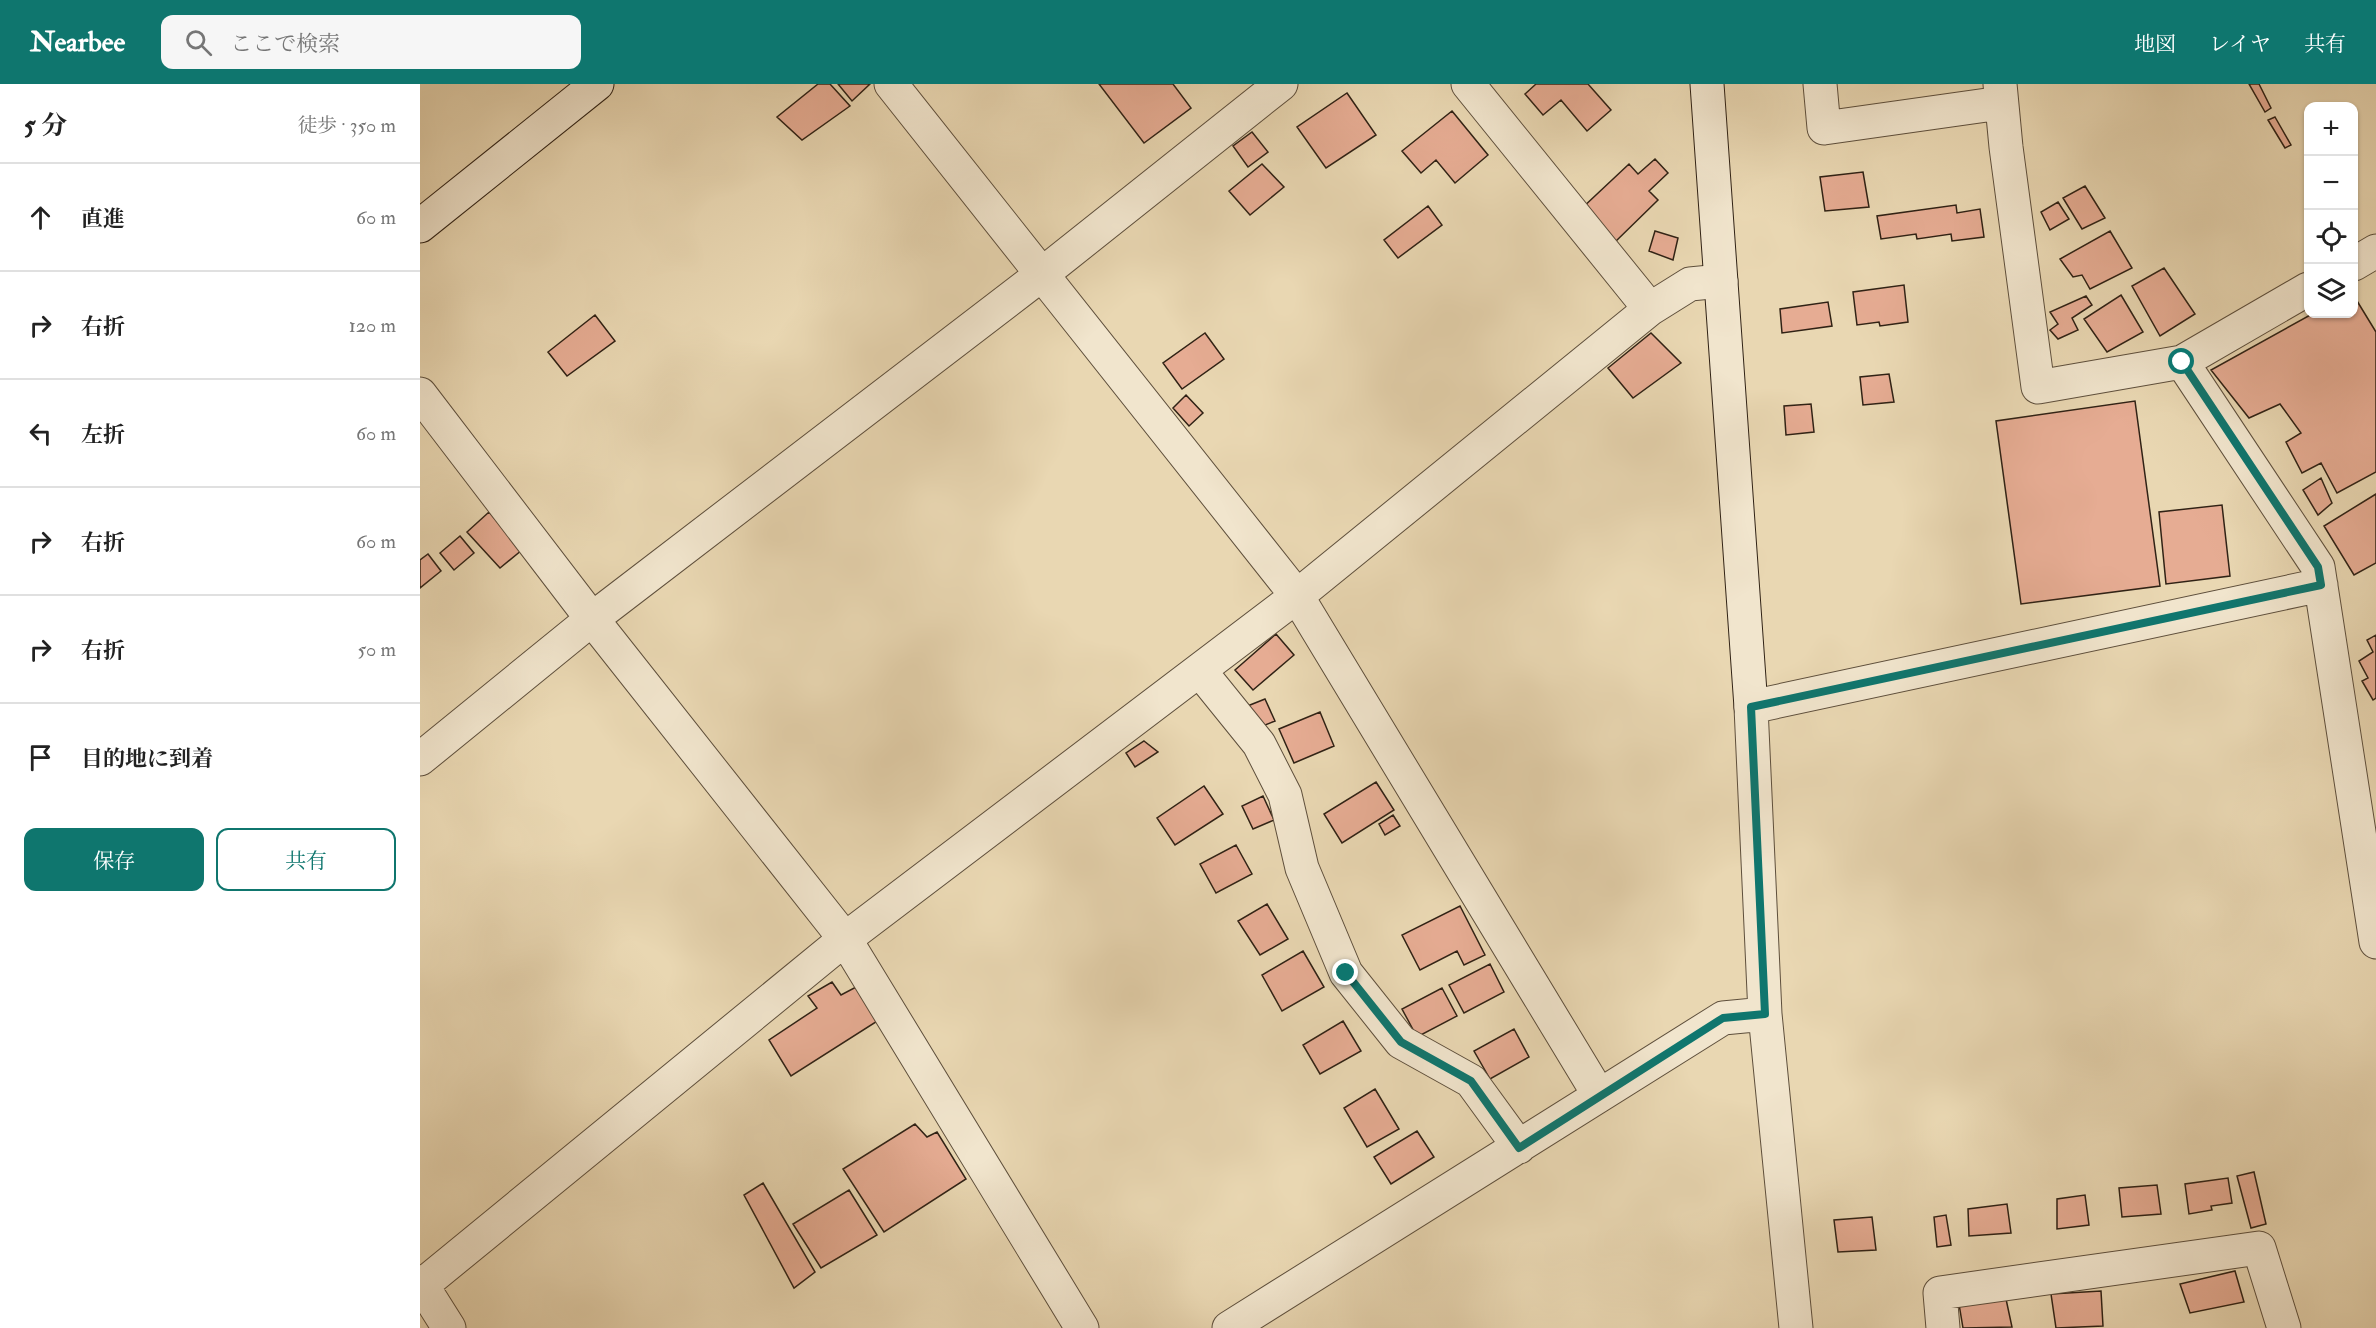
<!DOCTYPE html>
<html lang="ja">
<meta charset="utf-8">
<style>
:root{--surface:#fff;--page:#f6f6f6;--text:#222;--muted:#767676;--line:#e0e0e0;--accent:#0f766e}
body{margin:0;font-family:"IM FELL Double Pica","Noto Serif JP",serif;background:var(--page);color:var(--text)}
.controls{position:absolute;right:18px;top:18px;display:grid;overflow:hidden;border-radius:12px;box-shadow:0 2px 4px #0004}
.controls button{width:54px;height:54px;display:grid;place-items:center;padding:0;border:0;border-bottom:2px solid var(--line);background:var(--surface);color:var(--text);font:30px sans-serif}
.stop{position:absolute;width:18px;height:18px;margin:-14px;border:4px solid #0f766e;border-radius:50%;background:#fff}
.stop.end{background:#0f766e;border-color:#fff;box-shadow:0 2px 6px #0008}
.list{margin:0;padding:0;list-style:none}
h2{display:flex;justify-content:space-between;align-items:center;height:78px;margin:0;padding:0 24px;font-size:26px}
h2 small{font-size:20px;font-weight:400;color:var(--muted)}
.list li{display:grid;grid-template-columns:39px 1fr auto;gap:18px;align-items:center;box-sizing:border-box;height:108px;padding:0 24px;border-top:2px solid var(--line)}
.list b{display:block;font-size:22px;white-space:nowrap}
.list em{font-size:20px;font-style:normal;color:var(--muted)}
.actions{display:flex;gap:12px;padding:18px 24px}
.actions a{flex:1;padding:14px 0;border:2px solid var(--accent);border-radius:12px;text-align:center;font-size:21px;color:var(--accent)}
.actions .main{background:var(--accent);color:#fff}
.icon{flex:none;width:33px;height:33px;fill:none;stroke:currentColor;stroke-width:2;stroke-linecap:round;stroke-linejoin:round}
.map{position:relative;flex:none;width:1956px;height:1244px;overflow:hidden}
header{display:flex;align-items:center;gap:36px;box-sizing:border-box;height:84px;padding:0 30px;background:var(--accent);color:#fff}
header strong{font-size:28px}
nav{display:flex;gap:33px;margin-inline-start:auto;font-size:21px}
.search{width:420px;height:54px;background:var(--page);display:flex;align-items:center;gap:15px;box-sizing:border-box;padding:0 21px;border-radius:12px;color:var(--muted);font-size:22px}
main{display:flex}
aside{flex:1;background:var(--surface)}
.map>svg:first-child{display:block}
.building{fill:#e6ac93;stroke:#302215;stroke-width:1.5}
.lines{fill:none;stroke-linecap:round;stroke-linejoin:round}
.street-casing{stroke:#5e4f3c;stroke-width:35}
.secondary-casing{stroke:#302215;stroke-width:35}
.street{stroke:#f1e5cd;stroke-width:33}
.secondary{stroke:#f1e5cd;stroke-width:33}
.route{stroke:#0f766e;stroke-width:8}
</style>
<header>
<strong>Nearbee</strong>
<div class="search"><svg class="icon" aria-label="search" viewBox="0 0 24 24"><circle cx="10" cy="10" r="6"/><path d="M15 15l6 6"/></svg>ここで検索</div>
<nav><a>地図</a><a>レイヤ</a><a>共有</a></nav>
</header>
<main>
<aside>
<h2>5 分<small>徒歩 · 350 m</small></h2>
<ul class="list">
<li><svg class="icon" aria-label="ahead" viewBox="0 0 24 24"><path d="M12 20V5M6 11l6-6 6 6"/></svg><div><b>直進</b></div><em>60 m</em></li>
<li><svg class="icon" aria-label="right" viewBox="0 0 24 24"><path d="M7 20v-9h11M14 6l5 5-5 5"/></svg><div><b>右折</b></div><em>120 m</em></li>
<li><svg class="icon" aria-label="left" viewBox="0 0 24 24"><path d="M17 20v-9H6M10 6l-5 5 5 5"/></svg><div><b>左折</b></div><em>60 m</em></li>
<li><svg class="icon" aria-label="right" viewBox="0 0 24 24"><path d="M7 20v-9h11M14 6l5 5-5 5"/></svg><div><b>右折</b></div><em>60 m</em></li>
<li><svg class="icon" aria-label="right" viewBox="0 0 24 24"><path d="M7 20v-9h11M14 6l5 5-5 5"/></svg><div><b>右折</b></div><em>50 m</em></li>
<li><svg class="icon" aria-label="arrive" viewBox="0 0 24 24"><path d="M6 21V4h12l-3 4 3 4H6"/></svg><div><b>目的地に到着</b></div></li>
</ul>
<div class="actions"><a class="main">保存</a><a>共有</a></div>
</aside>
<div class="map">
<svg width="1956" height="1244" viewBox="0 0 1956 1244">
<rect width="100%" height="100%" fill="#e9d7b2"/>
<filter id="stains"><feTurbulence type="fractalNoise" baseFrequency=".00333" numOctaves="4"/><feColorMatrix values="0 0 0 0 .2 0 0 0 0 .09 0 0 0 0 .02 0 0 0 .5 -.17"/></filter>
<radialGradient id="worn" r=".72"><stop offset=".6" stop-color="#630" stop-opacity="0"/><stop offset="1" stop-color="#630" stop-opacity=".3"/></radialGradient>
<path class="building" d="M398,0H410L430,22L382,56L357,33Z
M418,0H450L432,17Z
M679,0H753L771,24L724,59Z
M1116,0H1168L1191,26L1167,47L1141,16L1123,31L1105,10Z
M1829,0H1839L1851,24L1845,28Z
M927,9L956,51L906,84L877,43Z
M1032,27L1068,71L1035,99L1016,76L1001,89L982,67Z
M1855,33L1871,61L1865,64L1848,36Z
M832,48L848,68L828,83L813,62Z
M1235,75L1248,89L1229,107L1238,116L1193,160L1160,126L1209,80L1218,90Z
M842,80L864,103L830,131L809,107Z
M1443,88L1449,123L1405,127L1400,93Z
M1665,102L1685,134L1662,145L1643,114Z
M1638,118L1649,135L1630,146L1621,128Z
M1536,121L1537,129L1560,125L1564,153L1532,157L1531,150L1497,155L1496,150L1461,155L1457,132Z
M1008,122L1022,141L978,174L964,156Z
M1235,147L1258,154L1253,176L1229,167Z
M1690,147L1712,184L1670,205L1662,191L1653,193L1640,175Z
M1744,184L1775,230L1740,252L1712,202Z
M1484,201L1488,238L1460,242L1459,238L1437,241L1433,208Z
M1701,211L1723,248L1687,268L1664,235Z
M1666,212L1672,221L1652,234L1658,246L1638,255L1630,246L1638,240L1630,228Z
M1934,212L1956,248V388L1917,409L1901,379L1882,389L1866,358L1881,349L1860,320L1829,334L1791,286L1892,230H1934Z
M1408,218L1412,242L1362,249L1360,225Z
M175,231L195,257L147,292L128,268Z
M785,249L804,275L762,305L743,279Z
M1231,249L1261,279L1213,314L1188,284Z
M1469,290L1474,318L1443,321L1440,293Z
M766,311L783,329L769,342L753,324Z
M1715,317L1740,502L1601,520L1576,337Z
M1391,320L1394,348L1366,351L1364,322Z
M1901,394L1912,419L1898,431L1883,406Z
M1956,410V479L1934,491L1904,442Z
M1802,421L1810,492L1746,500L1739,428Z
M69,428L102,466L80,484L47,448Z
M40,452L54,469L34,486L20,469Z
M8,470L21,487L0,504V476Z
M856,550L874,571L833,606L815,586Z
M1956,551V614L1953,616L1942,597L1948,594L1939,577L1953,568L1947,556Z
M845,615L855,637L835,645L825,623Z
M900,628L914,662L874,679L859,645Z
M724,657L738,668L715,683L706,669Z
M956,698L974,726L922,759L904,730Z
M784,702L803,730L755,761L737,734Z
M843,712L854,736L833,745L822,722Z
M973,731L980,742L965,751L959,740Z
M816,761L832,790L796,809L780,780Z
M847,820L868,855L840,871L818,837Z
M1040,822L1065,871L1044,881L1037,867L1000,886L982,851Z
M883,867L904,903L862,927L842,891Z
M1070,880L1084,908L1044,929L1029,901Z
M412,898L421,911L438,902L459,936L371,992L349,956L397,924L388,912Z
M1022,904L1037,932L997,953L982,925Z
M923,937L941,967L900,990L883,961Z
M1094,945L1109,973L1070,995L1054,967Z
M955,1005L979,1045L947,1063L924,1024Z
M495,1040L507,1053L517,1048L546,1095L464,1148L423,1085Z
M997,1047L1014,1073L971,1100L954,1073Z
M1834,1088L1846,1140L1831,1144L1817,1092Z
M1808,1094L1812,1119L1791,1122L1792,1126L1769,1130L1765,1100Z
M343,1099L395,1188L374,1204L324,1111Z
M1737,1101L1741,1130L1702,1133L1699,1104Z
M429,1106L457,1151L401,1184L373,1140Z
M1665,1111L1669,1141L1637,1145V1115Z
M1587,1120L1591,1149L1549,1152L1548,1125Z
M1526,1131L1531,1161L1517,1163L1514,1133Z
M1452,1133L1456,1166L1418,1168L1414,1136Z
M1815,1187L1824,1218L1770,1229L1760,1200Z
M1681,1207L1683,1242L1636,1244L1631,1210Z
M1586,1215L1592,1243L1543,1244L1539,1220Z"/>
<g class="lines">
<defs>
<path id="street" d="M471,0L877,512L1179,1011
M1048,0L1230,225
M1400,0L1404,44L1581,19
M1580,0L1586,63L1618,303L1762,278L1898,483L1956,858
M1934,180L1956,167
M1762,278L1888,205
M0,310L172,535L425,855L662,1244
M780,587L839,660L865,711L882,784L926,889L981,958L1051,997L1099,1063
M0,675L172,535L621,191L861,0
M0,1198L29,1244
M0,1203L425,855L877,512L1230,225L1270,200L1301,197
M809,1244L1303,934L1345,930
M1376,1244L1345,930L1331,623L1901,501
M1523,1244L1520,1209L1839,1164L1864,1244"/>
<path id="secondary" d="M1287,0L1331,623
M0,142L177,0"/>
</defs>
<use href="#street" class="street-casing"/>
<use href="#secondary" class="secondary-casing"/>
<use href="#street" class="street"/>
<use href="#secondary" class="secondary"/>
</g>
<g class="lines">
<path class="route" d="M926,889L981,958L1051,997L1099,1064L1303,934L1345,930L1331,623L1901,501L1898,483L1762,278"/>
</g>
<rect width="100%" height="100%" filter="url(#stains)"/>
<rect width="100%" height="100%" fill="url(#worn)"/>
</svg>
<div class="controls">
<button>+</button>
<button>−</button>
<button><svg class="icon" aria-label="locate" viewBox="0 0 24 24"><circle cx="12" cy="12" r="6"/><path d="M12 2v4M12 18v4M2 12h4M18 12h4"/></svg></button>
<button><svg class="icon" aria-label="layers" viewBox="0 0 24 24"><path d="M12 4l9 5-9 5-9-5zM3 14l9 5 9-5"/></svg></button>
</div>
<div class="stop" style="left:1762px;top:278px"></div>
<div class="stop end" style="left:926px;top:889px"></div>
</div>
</main>
